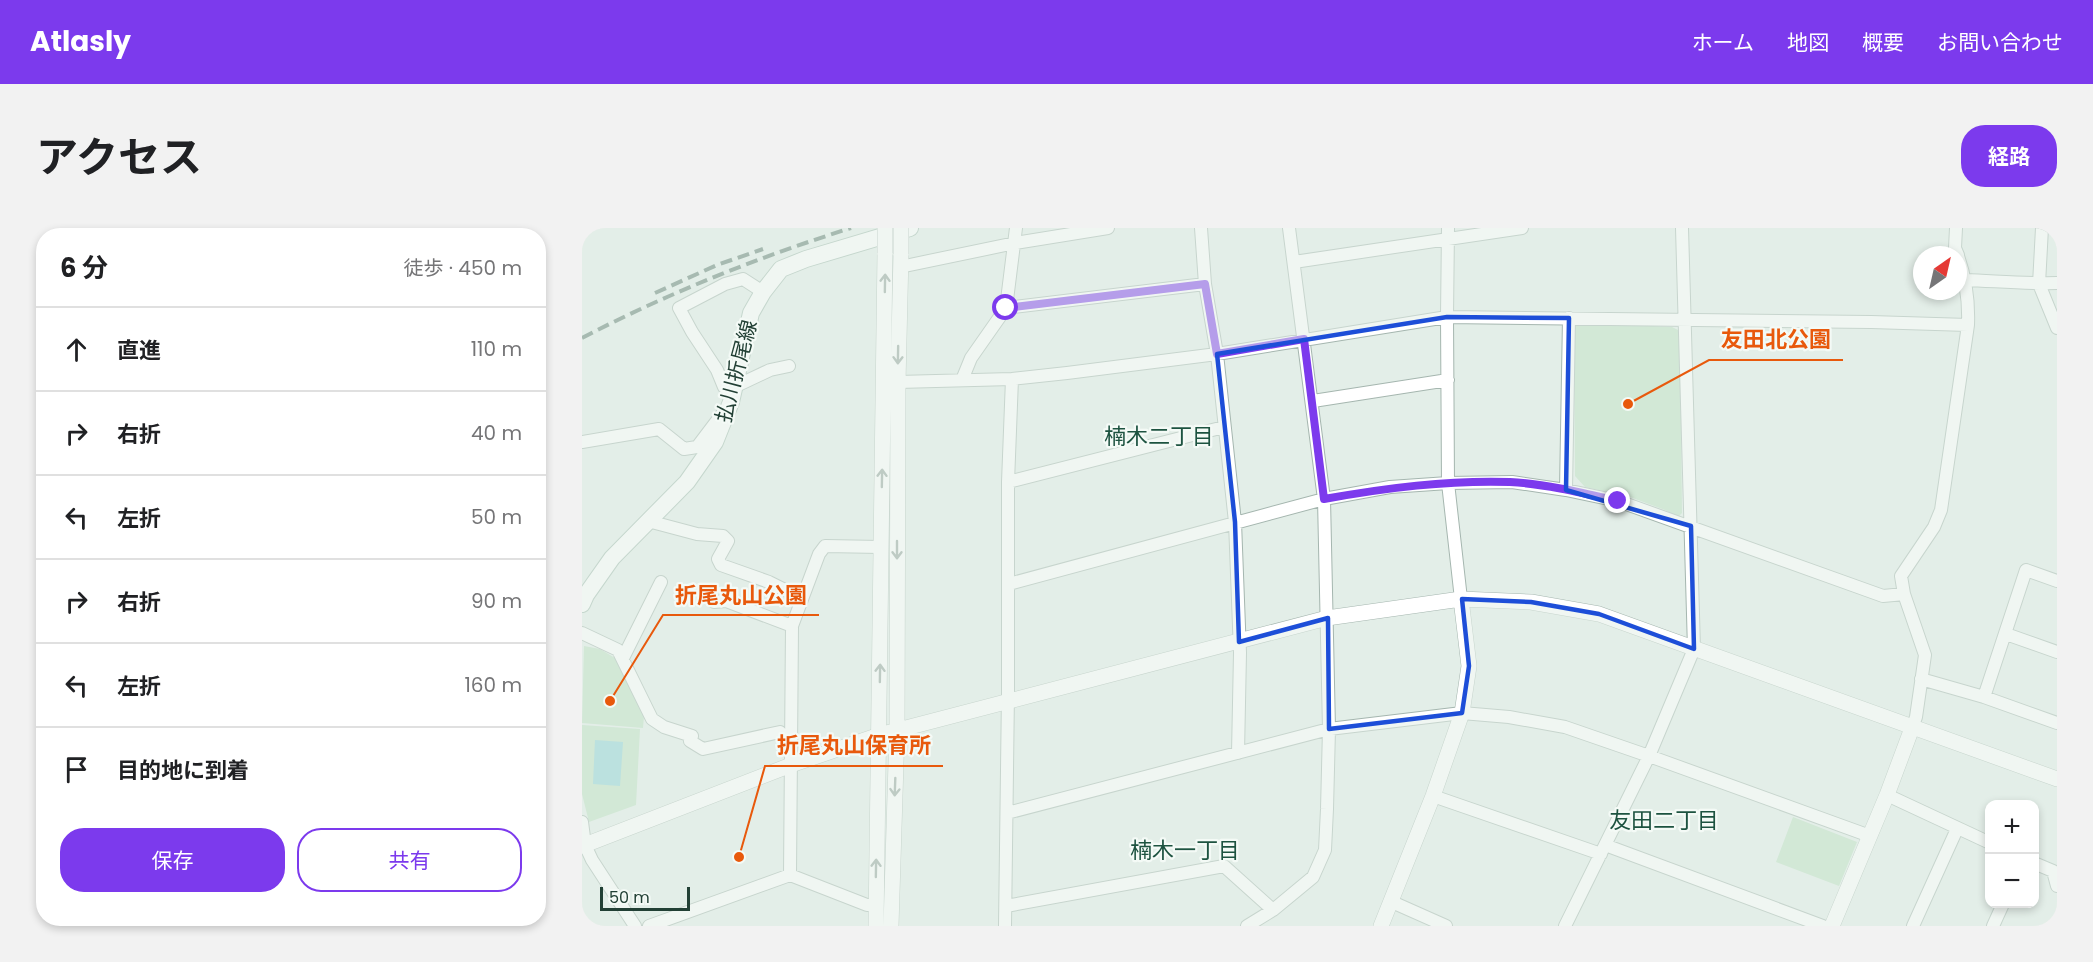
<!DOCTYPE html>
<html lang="ja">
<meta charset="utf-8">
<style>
:root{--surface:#fff;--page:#f2f2f2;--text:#202124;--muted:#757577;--line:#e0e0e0;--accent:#7c3aed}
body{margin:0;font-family:Poppins,"Noto Sans JP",sans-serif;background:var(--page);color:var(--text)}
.controls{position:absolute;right:18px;bottom:18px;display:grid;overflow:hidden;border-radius:12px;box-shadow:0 3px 9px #0003}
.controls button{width:54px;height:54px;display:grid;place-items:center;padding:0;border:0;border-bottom:2px solid var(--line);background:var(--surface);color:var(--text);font:30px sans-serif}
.compass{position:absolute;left:1331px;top:18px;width:54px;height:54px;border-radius:50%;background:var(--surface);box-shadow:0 3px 9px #0003;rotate:34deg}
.scale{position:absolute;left:18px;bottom:15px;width:90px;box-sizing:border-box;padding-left:6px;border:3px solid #224035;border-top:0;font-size:16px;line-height:21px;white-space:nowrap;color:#224035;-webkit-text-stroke:4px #f4faf6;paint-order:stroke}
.stop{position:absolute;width:18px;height:18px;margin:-14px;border:4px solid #7c3aed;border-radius:50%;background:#fff}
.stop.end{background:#7c3aed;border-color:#fff;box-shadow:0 2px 6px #0008}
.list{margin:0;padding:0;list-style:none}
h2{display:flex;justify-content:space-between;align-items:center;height:78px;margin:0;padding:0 24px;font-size:26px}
h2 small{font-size:20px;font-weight:400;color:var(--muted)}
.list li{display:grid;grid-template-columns:39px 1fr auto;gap:18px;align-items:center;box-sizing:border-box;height:84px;padding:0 24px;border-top:2px solid var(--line)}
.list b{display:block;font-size:22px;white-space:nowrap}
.list em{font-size:20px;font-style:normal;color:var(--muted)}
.actions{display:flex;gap:12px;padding:18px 24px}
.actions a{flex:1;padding:14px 0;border:2px solid var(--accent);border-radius:24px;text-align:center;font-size:21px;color:var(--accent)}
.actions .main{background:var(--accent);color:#fff}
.icon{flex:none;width:33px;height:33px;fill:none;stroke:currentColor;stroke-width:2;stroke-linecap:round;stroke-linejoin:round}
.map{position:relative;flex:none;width:1475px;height:698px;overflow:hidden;border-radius:24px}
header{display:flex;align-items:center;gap:36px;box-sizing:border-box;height:84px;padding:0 30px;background:var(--accent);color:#fff}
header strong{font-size:28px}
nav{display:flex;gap:33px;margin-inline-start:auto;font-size:21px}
.intro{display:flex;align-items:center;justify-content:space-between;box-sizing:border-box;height:144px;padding:0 36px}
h1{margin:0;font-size:42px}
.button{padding:15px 27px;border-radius:24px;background:var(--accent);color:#fff;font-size:21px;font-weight:700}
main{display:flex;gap:36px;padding:0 36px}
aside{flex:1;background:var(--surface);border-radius:24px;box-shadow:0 3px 9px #0003}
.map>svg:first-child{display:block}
.green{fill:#bcdfc2}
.water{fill:#8ad0d4}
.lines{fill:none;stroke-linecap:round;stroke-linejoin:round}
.minor-casing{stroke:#a5b6af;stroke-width:14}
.tertiary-casing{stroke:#a5b6af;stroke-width:16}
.secondary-casing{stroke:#a1baaf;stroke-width:18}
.minor{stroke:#fff;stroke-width:12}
.tertiary{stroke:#fff;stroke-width:15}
.secondary{stroke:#fff;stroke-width:16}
.rail{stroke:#5d7b70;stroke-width:4;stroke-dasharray:12 6;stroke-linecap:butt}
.tertiary-bridge-casing{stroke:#a5b6af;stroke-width:16;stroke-linecap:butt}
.tertiary-bridge{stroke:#fff;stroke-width:15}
.oneway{stroke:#90a09a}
.route{stroke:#7c3aed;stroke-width:8}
.marked{fill:none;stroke:#1d4ed8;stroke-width:4.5;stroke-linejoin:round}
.labels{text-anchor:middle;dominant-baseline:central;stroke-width:4.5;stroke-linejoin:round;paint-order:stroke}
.street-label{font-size:21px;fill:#224035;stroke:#f4faf6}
.neighbourhood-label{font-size:22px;fill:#1d5340;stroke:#f4faf6}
.leader{fill:none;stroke:#e8590c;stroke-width:2}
.callout-dot{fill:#e8590c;stroke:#f4faf6;stroke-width:2}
.callout-label{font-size:22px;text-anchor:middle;font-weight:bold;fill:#e8590c;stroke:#f4faf6;stroke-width:4.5;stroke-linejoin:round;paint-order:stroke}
</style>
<header>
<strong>Atlasly</strong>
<nav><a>ホーム</a><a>地図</a><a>概要</a><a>お問い合わせ</a></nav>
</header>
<div class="intro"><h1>アクセス</h1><a class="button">経路</a></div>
<main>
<aside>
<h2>6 分<small>徒歩 · 450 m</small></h2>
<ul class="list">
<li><svg class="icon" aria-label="ahead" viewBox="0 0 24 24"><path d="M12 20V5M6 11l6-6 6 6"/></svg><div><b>直進</b></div><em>110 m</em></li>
<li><svg class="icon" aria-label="right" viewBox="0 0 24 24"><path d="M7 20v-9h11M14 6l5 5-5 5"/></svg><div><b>右折</b></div><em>40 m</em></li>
<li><svg class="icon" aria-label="left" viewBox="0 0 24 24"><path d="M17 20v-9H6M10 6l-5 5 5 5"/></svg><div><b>左折</b></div><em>50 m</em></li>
<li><svg class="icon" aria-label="right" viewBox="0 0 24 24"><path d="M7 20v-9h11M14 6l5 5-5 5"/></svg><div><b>右折</b></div><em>90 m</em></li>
<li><svg class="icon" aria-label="left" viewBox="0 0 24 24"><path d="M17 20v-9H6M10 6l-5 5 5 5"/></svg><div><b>左折</b></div><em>160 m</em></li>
<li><svg class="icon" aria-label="arrive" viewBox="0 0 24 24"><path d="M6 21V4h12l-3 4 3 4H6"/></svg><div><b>目的地に到着</b></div></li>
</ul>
<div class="actions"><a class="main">保存</a><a>共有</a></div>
</aside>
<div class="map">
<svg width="1475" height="698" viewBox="0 0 1475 698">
<rect width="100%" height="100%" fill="#e3eee8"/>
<path class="green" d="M998,94L1090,99L1098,103L1100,285L1096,289L1083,282L1048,269L1003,259L993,248L992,98Z
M2,418L18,421L33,430L41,441L62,488L61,500L0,495Z
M0,497L58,501L54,577L7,594L0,566Z
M1211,589L1275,614L1257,658L1194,634Z"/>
<path class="water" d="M13,512L41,514L38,558L11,556Z"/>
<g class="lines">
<defs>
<path id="minor" d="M619,0L623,56L635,126L653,294L658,425L656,525
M866,0L865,89L866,255L879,371
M1374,0L1373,20L1376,27
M1460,0L1457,56L1475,100
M712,34L940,0
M318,39L433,15L526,0
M1384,52C1413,53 1446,56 1475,55
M424,80L623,56
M380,152L389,130L424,80L434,0
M316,154L430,151L485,145L635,126L865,89L1289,94L1386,97
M152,159L188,142L207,138
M151,164L142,159L135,142L110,104L97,80L143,56L161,51L181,64
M731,173L866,152
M0,214L77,201L102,221L115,219L140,186
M426,254L642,199
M984,262L987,90
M66,293L115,306L141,308L146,313L136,331L139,337L187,354L219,370
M427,356L742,271L808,259L866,255L930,254L984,262L1036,273L1301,368L1322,366
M132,374L144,373L210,398
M0,405L36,422L70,491L82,499L110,508L108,513L121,521L198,504
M1424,406L1475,424
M41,430L79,354
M1339,451L1402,469L1444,342L1475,353
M1402,469L1475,495
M1330,500L1334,489L1343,427L1322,366L1319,348L1352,299L1359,282L1386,97C1387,72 1384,51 1376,28
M1305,567L1408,615
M851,568L1019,626
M425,585L747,501L880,485L927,489L983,499L1067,528L1288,608
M0,594L3,617L10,632L53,698
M1023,617L1241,698
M1452,635L1471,643L1475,658
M208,647L210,398L237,326L243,318L299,319
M810,674L864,698
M424,678L642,638L691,682
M67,698L208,647L285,677H294
M423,698L426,464V254L430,151
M665,698L691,682L731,649L743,622L745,581L747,501L742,271L707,0
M983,698L1067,528L1112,421L1100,0
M1331,698L1375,601
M1411,698L1421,676"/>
<path id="tertiary" d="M0,618L209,537L297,507L745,390L879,371L949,374L1017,386L1475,551
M294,698L303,25
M309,698L315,502L316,154L319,26
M799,698L851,568L880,485L887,438L879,371
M1250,698L1305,567L1330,500"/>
<path id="secondary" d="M0,376L4,367L30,330L105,254L133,214L149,174L169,85L181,64L199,41L224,31L328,0"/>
</defs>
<use href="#minor" class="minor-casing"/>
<use href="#tertiary" class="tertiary-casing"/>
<use href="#secondary" class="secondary-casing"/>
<use href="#minor" class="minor"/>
<use href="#tertiary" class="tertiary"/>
<use href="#secondary" class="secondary"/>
<path class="rail" d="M73,65L135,37L181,21
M0,110C86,65 177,29 269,0"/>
<defs>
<path id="tertiary-bridge" d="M319,0V26
M303,25V0"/>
</defs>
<use href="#tertiary-bridge" class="tertiary-bridge-casing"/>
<use href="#tertiary-bridge" class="tertiary-bridge"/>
</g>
<defs><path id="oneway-shaft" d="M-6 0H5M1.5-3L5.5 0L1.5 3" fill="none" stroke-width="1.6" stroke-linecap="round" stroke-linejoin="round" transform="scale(1.5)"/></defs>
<g class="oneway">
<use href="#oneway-shaft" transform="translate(303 55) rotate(-89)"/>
<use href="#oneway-shaft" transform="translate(316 127) rotate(91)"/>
<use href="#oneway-shaft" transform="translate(300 250) rotate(-89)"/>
<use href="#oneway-shaft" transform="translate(315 322) rotate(90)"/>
<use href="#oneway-shaft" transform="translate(298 445) rotate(-89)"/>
<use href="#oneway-shaft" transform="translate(313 559) rotate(92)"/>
<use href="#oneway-shaft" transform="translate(294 640) rotate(-89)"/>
</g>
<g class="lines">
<path class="route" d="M424,80L623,56L635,126L722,111L742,271C804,260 865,252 928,254C964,256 1001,265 1036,273"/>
</g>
<path d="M0 0H1475V698H0ZM865,89L987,90L984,262L1109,298L1112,421L1017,386L949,374L880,371L887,438L880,485L747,501L746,390L657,414L653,294L635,126Z" fill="#e3eee8" fill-opacity=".55" fill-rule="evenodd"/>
<path class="marked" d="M865,89L987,90L984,262L1109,298L1112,421L1017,386L949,374L880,371L887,438L880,485L747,501L746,390L657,414L653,294L635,126Z"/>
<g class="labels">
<g class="street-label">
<text transform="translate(154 143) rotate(-75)">払川折尾線</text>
</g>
<g class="neighbourhood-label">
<text x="577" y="208">楠木二丁目</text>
<text x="1082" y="592">友田二丁目</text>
<text x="603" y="622">楠木一丁目</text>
</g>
</g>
<path class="leader" d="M1046 176L1127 132H1261M28 473L81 387H237M157 629L183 538H361"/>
<g class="callout-dot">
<circle cx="1046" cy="176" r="6"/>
<circle cx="28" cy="473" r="6"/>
<circle cx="157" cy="629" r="6"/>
</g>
<g class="callout-label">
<text x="1194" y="119">友田北公園</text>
<text x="159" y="375">折尾丸山公園</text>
<text x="272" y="525">折尾丸山保育所</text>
</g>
</svg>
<div class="controls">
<button>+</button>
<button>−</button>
</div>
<svg class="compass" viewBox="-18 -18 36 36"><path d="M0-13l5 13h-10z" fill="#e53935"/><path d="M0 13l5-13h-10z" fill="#757577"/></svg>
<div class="scale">50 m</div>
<div class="stop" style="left:424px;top:80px"></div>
<div class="stop end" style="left:1036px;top:273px"></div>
</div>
</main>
